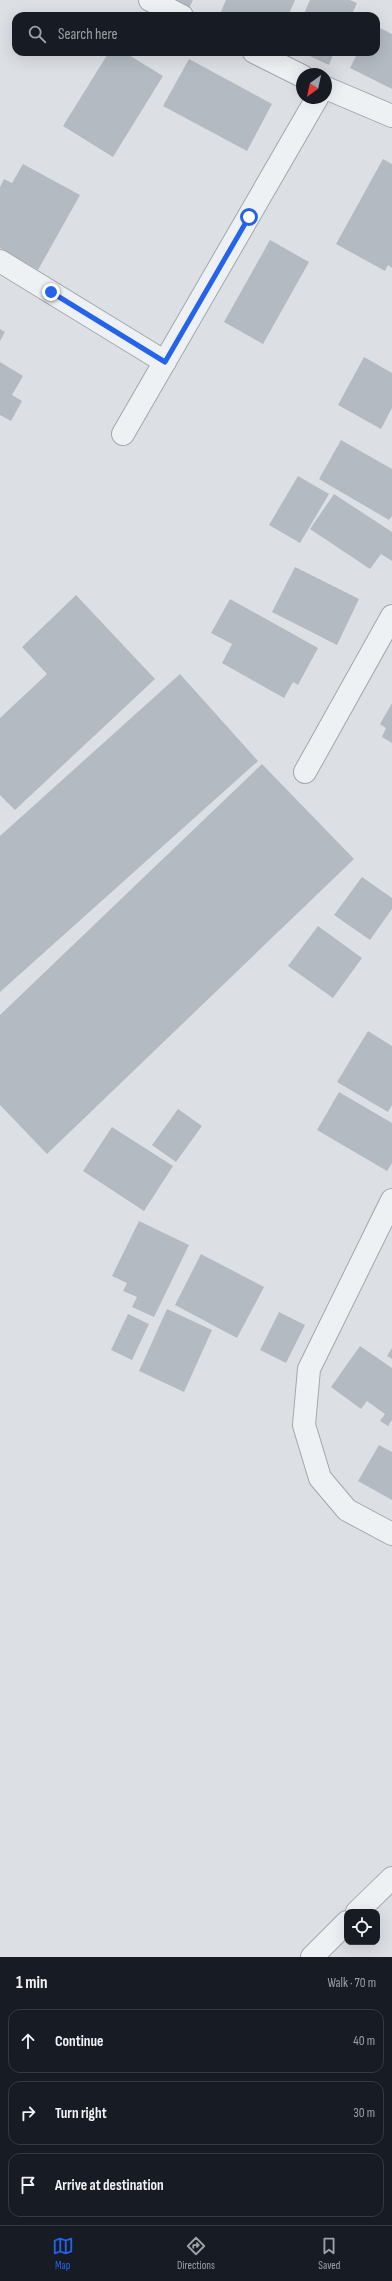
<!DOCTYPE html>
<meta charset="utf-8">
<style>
:root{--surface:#171b24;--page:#242831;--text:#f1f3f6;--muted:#9ea1a6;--line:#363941;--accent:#2563eb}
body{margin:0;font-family:"Sofia Sans Condensed",sans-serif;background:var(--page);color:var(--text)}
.controls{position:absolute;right:12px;bottom:12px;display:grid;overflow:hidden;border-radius:8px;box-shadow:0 4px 16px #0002}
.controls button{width:36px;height:36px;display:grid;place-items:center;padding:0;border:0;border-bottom:1px solid var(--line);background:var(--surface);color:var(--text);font:20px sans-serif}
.compass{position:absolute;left:296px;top:68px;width:36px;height:36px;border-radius:50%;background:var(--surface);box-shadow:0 4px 16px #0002;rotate:213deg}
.stop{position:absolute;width:12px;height:12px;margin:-9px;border:3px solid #2563eb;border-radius:50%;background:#fff}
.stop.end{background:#2563eb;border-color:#fff;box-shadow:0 1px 4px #0008}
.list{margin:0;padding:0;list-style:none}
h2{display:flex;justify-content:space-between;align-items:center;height:52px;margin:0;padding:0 16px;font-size:17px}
h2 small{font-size:13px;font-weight:400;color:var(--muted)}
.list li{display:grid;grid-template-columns:26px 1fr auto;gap:12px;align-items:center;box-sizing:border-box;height:64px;margin:0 8px 8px;padding:0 8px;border:1px solid var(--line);border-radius:12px}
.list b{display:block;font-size:15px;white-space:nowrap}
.list em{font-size:13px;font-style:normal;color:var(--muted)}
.icon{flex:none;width:22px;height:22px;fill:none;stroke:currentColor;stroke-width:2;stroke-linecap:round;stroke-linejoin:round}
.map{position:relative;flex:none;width:392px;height:1957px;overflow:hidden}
.search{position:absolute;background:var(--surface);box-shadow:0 4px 16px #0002;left:12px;right:12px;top:12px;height:44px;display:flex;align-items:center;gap:10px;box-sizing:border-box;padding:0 14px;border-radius:12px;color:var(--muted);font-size:15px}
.sheet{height:268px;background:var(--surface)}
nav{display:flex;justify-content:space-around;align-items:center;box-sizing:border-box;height:56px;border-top:1px solid var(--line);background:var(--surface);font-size:11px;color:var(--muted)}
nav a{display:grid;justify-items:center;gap:2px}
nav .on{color:var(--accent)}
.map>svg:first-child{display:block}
.building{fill:#b4bac2}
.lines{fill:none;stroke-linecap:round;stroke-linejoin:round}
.minor-casing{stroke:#a2a7ae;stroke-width:24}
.minor{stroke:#eef1f4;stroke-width:22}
.route{stroke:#2563eb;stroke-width:5}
</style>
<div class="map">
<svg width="392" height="1957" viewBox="0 0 392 1957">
<rect width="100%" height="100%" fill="#dce0e5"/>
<path class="building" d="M174,0H193L189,8Z
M226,0H295L288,16H219Z
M310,0H350L357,3L351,16H303Z
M376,26L392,34V89L350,68L358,52H376Z
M109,52H124L163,76L113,157L63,126Z
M301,52H334L329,65Z
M189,59L272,104L247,151L163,106Z
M383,159L392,164V268L388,265L385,271L336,244Z
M23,164L80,195L38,270L0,248V187L4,179L12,183Z
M270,240L309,262L263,344L224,322Z
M0,329L5,332L0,341Z
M364,357L392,373V408L381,429L338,405Z
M0,362L23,376L12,395L22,401L11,421L0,415Z
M341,440L392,469V516L389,520L319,479Z
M298,476L329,494L300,543L269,525Z
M334,494L392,532V561L381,554L370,569L310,529Z
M295,567L359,599L337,645L272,612Z
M76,595L155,679L15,810L0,795V718L47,674L22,647Z
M230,599L318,648L298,685L293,682L284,698L222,663L232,644L211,633Z
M180,674L258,761L0,992V836Z
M392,703V743L382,737L386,728L380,724Z
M262,764L354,859L47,1154L0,1105V1015Z
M362,877L392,898V909L370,940L334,915Z
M318,926L362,958L333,998L288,966Z
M368,1031L392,1046V1105L388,1112L337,1082Z
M339,1092L392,1123V1163L387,1171L317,1130Z
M178,1109L202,1126L176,1162L152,1145Z
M112,1127L173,1166L144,1211L83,1171Z
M139,1221L189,1245L154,1317L132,1307L137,1297L123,1291L127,1283L112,1276Z
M201,1254L264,1287L237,1338L175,1305Z
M167,1309L212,1330L184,1392L139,1371Z
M279,1312L305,1325L286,1363L260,1350Z
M128,1314L149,1324L132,1360L111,1350Z
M360,1346L392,1368V1420L388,1426L380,1421L385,1414L367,1401L361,1409L331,1387Z
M392,1348V1359L387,1356Z
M379,1445L392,1452V1500L358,1481Z"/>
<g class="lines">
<defs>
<path id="minor" d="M150,0L182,16
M254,52L302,76
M326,88L392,116
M0,261L165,362
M123,434L317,98
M305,772L392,616
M392,1200L309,1369L304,1425L320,1478L347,1510L392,1534
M357,1912L392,1878
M312,1957L347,1922"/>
</defs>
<use href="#minor" class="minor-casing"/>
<use href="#minor" class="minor"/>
</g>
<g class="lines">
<path class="route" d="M51,292L165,362L249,217"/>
</g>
</svg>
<div class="controls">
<button><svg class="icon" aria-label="locate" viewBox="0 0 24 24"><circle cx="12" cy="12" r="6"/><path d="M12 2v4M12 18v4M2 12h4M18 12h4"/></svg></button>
</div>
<svg class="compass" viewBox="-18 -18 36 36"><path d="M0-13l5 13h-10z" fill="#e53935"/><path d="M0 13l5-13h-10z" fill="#9ea1a6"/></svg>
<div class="stop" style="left:249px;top:217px"></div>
<div class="stop end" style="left:51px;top:292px"></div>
<div class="search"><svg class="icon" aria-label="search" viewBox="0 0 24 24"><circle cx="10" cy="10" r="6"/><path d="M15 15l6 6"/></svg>Search here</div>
</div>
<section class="sheet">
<h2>1 min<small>Walk · 70 m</small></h2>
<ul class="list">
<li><svg class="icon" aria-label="ahead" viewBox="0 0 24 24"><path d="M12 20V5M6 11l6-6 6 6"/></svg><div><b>Continue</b></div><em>40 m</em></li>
<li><svg class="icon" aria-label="right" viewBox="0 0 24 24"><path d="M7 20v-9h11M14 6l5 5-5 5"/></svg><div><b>Turn right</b></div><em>30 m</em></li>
<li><svg class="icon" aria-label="arrive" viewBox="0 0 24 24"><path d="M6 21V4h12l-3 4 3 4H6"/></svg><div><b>Arrive at destination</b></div></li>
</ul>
</section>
<nav>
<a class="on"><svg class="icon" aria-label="map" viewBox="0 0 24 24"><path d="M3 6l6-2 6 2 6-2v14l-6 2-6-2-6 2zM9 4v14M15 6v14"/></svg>Map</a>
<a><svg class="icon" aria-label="directions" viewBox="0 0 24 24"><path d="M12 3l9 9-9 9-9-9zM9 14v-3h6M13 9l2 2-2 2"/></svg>Directions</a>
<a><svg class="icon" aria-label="saved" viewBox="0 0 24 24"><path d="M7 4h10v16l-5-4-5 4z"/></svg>Saved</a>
</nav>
